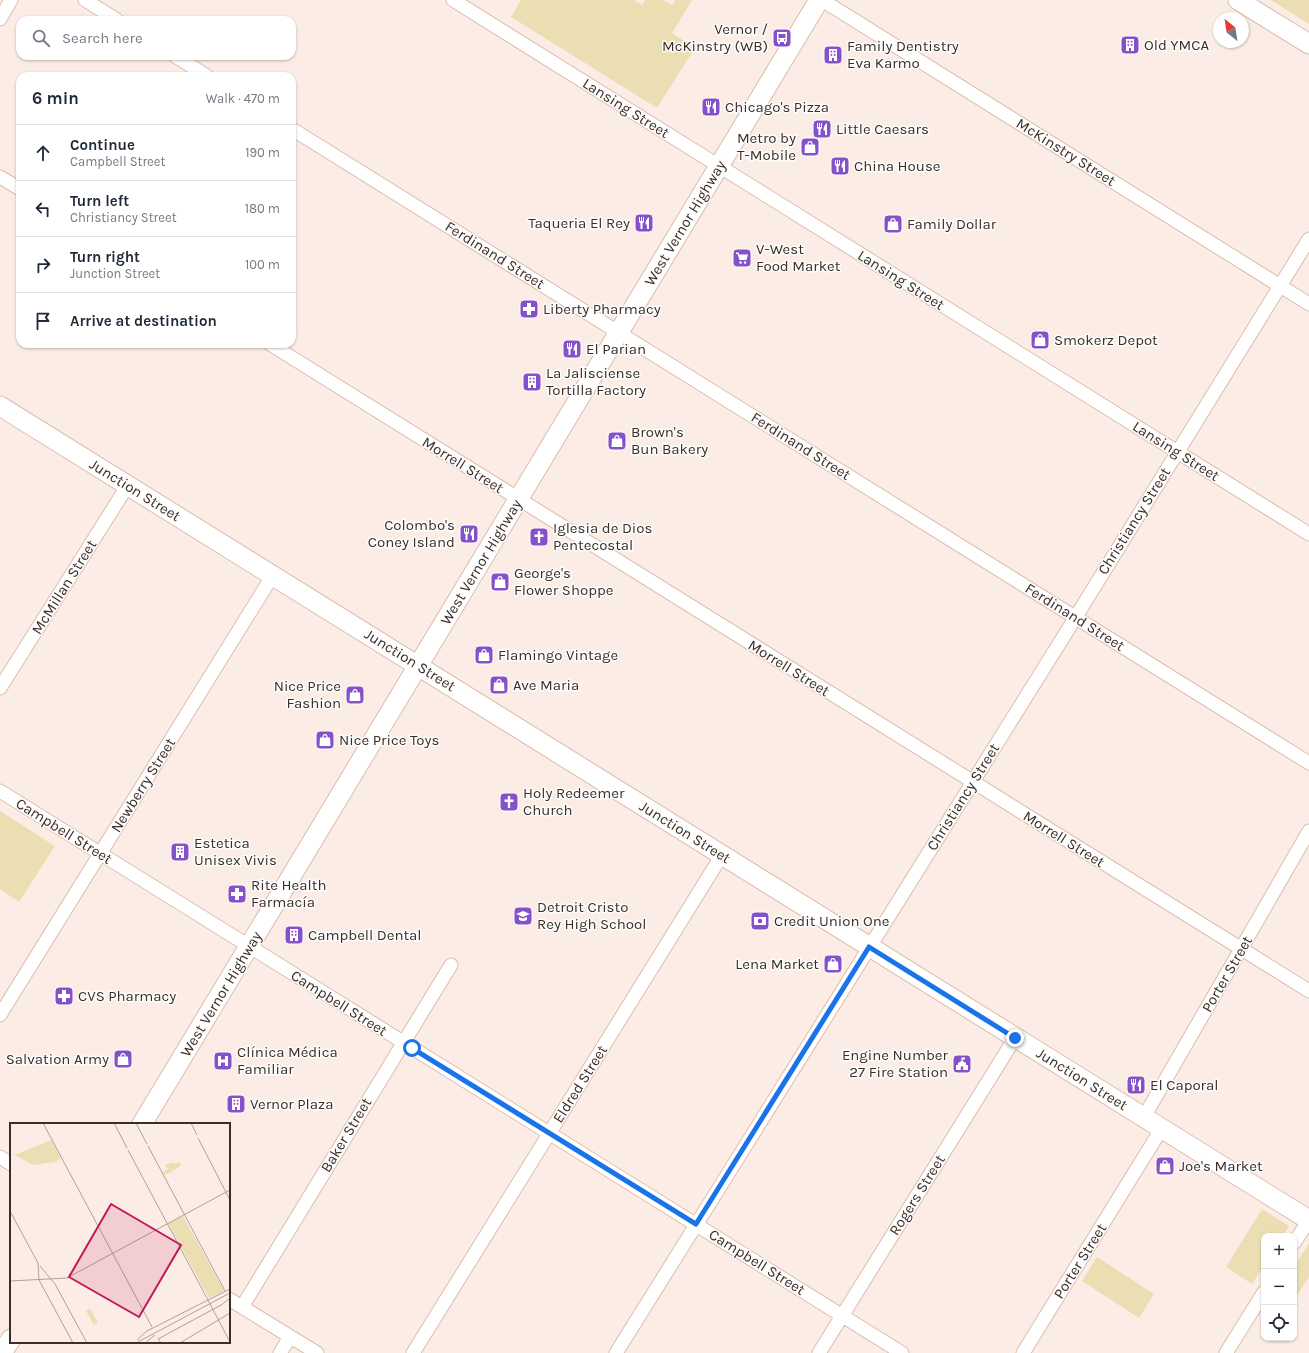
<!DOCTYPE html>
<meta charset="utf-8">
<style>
:root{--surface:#fff;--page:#f6f6f7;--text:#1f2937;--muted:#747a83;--line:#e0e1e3}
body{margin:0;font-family:Karla,sans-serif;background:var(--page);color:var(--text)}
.controls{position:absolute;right:12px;bottom:12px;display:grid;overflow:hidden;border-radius:8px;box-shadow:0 1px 3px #0004}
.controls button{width:36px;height:36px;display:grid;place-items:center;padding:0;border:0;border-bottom:1px solid var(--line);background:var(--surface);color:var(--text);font:20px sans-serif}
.compass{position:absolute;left:1213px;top:12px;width:36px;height:36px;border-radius:50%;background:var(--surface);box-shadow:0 1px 3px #0004;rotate:330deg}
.stop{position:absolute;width:12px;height:12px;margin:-9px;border:3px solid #1a73e8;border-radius:50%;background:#fff}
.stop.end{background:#1a73e8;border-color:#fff;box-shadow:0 1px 4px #0008}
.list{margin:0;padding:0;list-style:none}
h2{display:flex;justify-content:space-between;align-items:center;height:52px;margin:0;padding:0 16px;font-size:17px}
h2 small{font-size:13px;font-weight:400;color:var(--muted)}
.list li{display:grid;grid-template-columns:26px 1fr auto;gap:12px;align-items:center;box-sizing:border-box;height:56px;padding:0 16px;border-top:1px solid var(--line)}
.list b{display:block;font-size:15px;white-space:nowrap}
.list p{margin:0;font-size:13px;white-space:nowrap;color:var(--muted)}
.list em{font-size:13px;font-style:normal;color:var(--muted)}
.icon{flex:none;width:22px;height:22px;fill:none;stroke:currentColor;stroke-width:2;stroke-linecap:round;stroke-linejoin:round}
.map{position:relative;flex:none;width:1309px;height:1353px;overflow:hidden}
.search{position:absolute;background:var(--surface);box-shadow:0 1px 3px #0004;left:16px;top:16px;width:280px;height:44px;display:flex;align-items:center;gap:10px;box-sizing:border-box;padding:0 14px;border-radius:12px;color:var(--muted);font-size:15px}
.panel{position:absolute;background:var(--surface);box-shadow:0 1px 3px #0004;left:16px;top:72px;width:280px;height:276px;border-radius:12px}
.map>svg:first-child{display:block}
.green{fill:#ebdeb3}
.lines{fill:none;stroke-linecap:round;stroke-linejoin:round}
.street-casing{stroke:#ddbcaa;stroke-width:15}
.secondary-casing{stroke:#ddbcaa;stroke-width:21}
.street{stroke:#fff;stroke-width:13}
.secondary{stroke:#fff;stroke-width:19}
.route{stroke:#1a73e8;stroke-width:5}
.labels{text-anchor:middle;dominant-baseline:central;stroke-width:3;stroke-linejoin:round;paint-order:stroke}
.poi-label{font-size:15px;fill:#3b2e27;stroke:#fdfdfd;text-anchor:start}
.street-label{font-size:15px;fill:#3b2e27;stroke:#fdfdfd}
.inset-road{fill:none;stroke:#aea19a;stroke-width:1}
.view{fill:#c2185b;fill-opacity:0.15;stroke:#c2185b;stroke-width:2}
.inset-edge{fill:none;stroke:#3b2e27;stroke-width:2}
</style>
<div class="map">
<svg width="1309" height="1353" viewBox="0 0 1309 1353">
<rect width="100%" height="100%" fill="#fbede6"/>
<path class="green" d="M521,0H634L642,5L645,0H663L672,5L675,0H692L672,33L695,48L657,108L511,17Z
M1271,0H1309V24Z
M0,811L55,846L19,902L0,889Z
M1262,1209L1289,1226L1283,1236H1264V1266L1252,1284L1226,1267Z
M1309,1243V1277L1294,1300V1267Z
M1097,1257L1154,1294L1139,1318L1082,1281Z"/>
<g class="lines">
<defs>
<path id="street" d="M85,0L117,20
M453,0L1309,534
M822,0L1309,304
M0,19L11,0
M175,56L207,76
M292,129L1309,763
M0,177L20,189
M270,344L1309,991
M0,688L128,485
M0,791L902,1353
M0,1015L273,575
M1144,1117L1309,831
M0,1157L11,1164
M1294,1243L1309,1220
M229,1299L317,1353
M242,1307L451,965
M280,1353L290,1337
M413,1353L722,855
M616,1353L1069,628L1309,239
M819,1353L1015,1038
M1023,1353L1162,1128
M1226,1353L1264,1292"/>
<path id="secondary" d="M1238,0L1309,44
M0,406L1309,1220
M142,1124L819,0
M2,1353L11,1339"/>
</defs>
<use href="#street" class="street-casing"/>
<use href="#secondary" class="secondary-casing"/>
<use href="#street" class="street"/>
<use href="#secondary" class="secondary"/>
</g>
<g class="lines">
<path class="route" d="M412,1048L696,1224L869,947L1015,1038"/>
</g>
<defs>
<symbol id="bus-square" viewBox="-11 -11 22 22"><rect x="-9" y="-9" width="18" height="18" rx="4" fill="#8551c9" stroke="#fdfdfd"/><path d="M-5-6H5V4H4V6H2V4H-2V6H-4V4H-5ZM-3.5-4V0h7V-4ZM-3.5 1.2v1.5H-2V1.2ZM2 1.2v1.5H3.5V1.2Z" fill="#fff"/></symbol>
<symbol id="building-square" viewBox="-11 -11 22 22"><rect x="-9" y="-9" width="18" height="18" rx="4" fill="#8551c9" stroke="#fdfdfd"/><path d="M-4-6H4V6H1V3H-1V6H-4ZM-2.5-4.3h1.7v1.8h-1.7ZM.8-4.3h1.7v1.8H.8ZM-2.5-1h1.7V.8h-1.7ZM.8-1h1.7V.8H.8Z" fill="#fff"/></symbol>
<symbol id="restaurant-square" viewBox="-11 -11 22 22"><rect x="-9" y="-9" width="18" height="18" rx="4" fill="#8551c9" stroke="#fdfdfd"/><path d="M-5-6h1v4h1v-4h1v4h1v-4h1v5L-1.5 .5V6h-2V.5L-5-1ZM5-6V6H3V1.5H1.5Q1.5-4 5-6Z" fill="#fff"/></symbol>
<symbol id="shop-square" viewBox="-11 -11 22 22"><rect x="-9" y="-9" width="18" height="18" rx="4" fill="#8551c9" stroke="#fdfdfd"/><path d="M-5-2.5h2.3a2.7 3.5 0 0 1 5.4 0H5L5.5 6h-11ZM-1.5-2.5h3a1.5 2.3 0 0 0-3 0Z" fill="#fff"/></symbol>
<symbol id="supermarket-square" viewBox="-11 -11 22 22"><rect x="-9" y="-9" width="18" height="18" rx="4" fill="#8551c9" stroke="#fdfdfd"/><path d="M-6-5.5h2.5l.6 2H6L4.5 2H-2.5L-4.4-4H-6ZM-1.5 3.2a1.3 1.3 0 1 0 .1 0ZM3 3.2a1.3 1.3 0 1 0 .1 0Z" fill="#fff"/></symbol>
<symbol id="pharmacy-square" viewBox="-11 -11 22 22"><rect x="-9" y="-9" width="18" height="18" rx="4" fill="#8551c9" stroke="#fdfdfd"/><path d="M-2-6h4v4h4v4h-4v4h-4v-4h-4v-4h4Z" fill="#fff"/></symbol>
<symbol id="church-square" viewBox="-11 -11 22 22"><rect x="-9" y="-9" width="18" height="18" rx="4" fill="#8551c9" stroke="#fdfdfd"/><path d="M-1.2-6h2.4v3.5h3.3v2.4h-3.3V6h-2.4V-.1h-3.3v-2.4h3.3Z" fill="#fff"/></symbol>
<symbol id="school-square" viewBox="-11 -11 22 22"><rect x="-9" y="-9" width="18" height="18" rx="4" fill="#8551c9" stroke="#fdfdfd"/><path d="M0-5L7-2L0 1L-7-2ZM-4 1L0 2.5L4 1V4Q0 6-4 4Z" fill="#fff"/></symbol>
<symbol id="bank-square" viewBox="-11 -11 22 22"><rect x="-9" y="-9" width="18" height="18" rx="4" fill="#8551c9" stroke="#fdfdfd"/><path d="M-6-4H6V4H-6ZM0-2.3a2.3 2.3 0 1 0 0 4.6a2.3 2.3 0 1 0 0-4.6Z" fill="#fff"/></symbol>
<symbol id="hospital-square" viewBox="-11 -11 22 22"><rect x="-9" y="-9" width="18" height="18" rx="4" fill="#8551c9" stroke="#fdfdfd"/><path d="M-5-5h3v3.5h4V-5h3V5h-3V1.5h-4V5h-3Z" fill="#fff"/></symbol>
<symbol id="civic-square" viewBox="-11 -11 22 22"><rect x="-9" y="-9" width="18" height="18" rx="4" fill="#8551c9" stroke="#fdfdfd"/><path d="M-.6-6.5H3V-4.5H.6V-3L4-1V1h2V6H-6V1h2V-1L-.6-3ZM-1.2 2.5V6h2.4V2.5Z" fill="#fff"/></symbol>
</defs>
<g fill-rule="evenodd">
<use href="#bus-square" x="771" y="27" width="22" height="22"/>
<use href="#building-square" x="1119" y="34" width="22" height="22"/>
<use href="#building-square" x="822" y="44" width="22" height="22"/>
<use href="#restaurant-square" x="700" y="96" width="22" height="22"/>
<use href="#restaurant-square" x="811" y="118" width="22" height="22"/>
<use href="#shop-square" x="799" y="136" width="22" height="22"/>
<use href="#restaurant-square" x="829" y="155" width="22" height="22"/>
<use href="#restaurant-square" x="633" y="212" width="22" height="22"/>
<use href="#shop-square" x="882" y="213" width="22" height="22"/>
<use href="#supermarket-square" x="731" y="247" width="22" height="22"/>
<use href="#pharmacy-square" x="518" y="298" width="22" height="22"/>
<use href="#shop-square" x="1029" y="329" width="22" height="22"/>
<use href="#restaurant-square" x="561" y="338" width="22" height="22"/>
<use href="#building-square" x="521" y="371" width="22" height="22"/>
<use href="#shop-square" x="606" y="430" width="22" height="22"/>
<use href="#restaurant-square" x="458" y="523" width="22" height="22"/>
<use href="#church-square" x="528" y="526" width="22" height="22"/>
<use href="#shop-square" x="489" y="571" width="22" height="22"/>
<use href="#shop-square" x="473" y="644" width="22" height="22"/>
<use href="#shop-square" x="488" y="674" width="22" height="22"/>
<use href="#shop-square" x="344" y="684" width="22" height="22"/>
<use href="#shop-square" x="314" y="729" width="22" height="22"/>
<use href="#church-square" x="498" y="791" width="22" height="22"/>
<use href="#building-square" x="169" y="841" width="22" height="22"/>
<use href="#pharmacy-square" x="226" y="883" width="22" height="22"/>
<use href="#school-square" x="512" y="905" width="22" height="22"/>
<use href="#bank-square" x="749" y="910" width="22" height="22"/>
<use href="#building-square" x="283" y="924" width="22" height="22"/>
<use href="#shop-square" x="822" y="953" width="22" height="22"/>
<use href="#pharmacy-square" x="53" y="985" width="22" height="22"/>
<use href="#shop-square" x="112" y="1048" width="22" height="22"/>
<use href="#hospital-square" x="212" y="1050" width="22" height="22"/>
<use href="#civic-square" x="951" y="1053" width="22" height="22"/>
<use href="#restaurant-square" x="1125" y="1074" width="22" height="22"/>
<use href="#building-square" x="225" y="1093" width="22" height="22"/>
<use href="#shop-square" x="1154" y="1155" width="22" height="22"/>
</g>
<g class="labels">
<g class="poi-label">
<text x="768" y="29" text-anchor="end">Vernor /<tspan x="768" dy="17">McKinstry (WB)</tspan></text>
<text x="1144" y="45">Old YMCA</text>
<text x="847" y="46">Family Dentistry<tspan x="847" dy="17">Eva Karmo</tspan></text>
<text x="725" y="107">Chicago's Pizza</text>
<text x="836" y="129">Little Caesars</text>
<text x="796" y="138" text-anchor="end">Metro by<tspan x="796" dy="17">T-Mobile</tspan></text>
<text x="854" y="166">China House</text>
<text x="630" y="223" text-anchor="end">Taqueria El Rey</text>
<text x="907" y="224">Family Dollar</text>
<text x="756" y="249">V-West<tspan x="756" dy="17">Food Market</tspan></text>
<text x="543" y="309">Liberty Pharmacy</text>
<text x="1054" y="340">Smokerz Depot</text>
<text x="586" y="349">El Parian</text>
<text x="546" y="373">La Jalisciense<tspan x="546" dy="17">Tortilla Factory</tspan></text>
<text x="631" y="432">Brown's<tspan x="631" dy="17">Bun Bakery</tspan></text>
<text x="455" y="525" text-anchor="end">Colombo's<tspan x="455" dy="17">Coney Island</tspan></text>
<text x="553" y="528">Iglesia de Dios<tspan x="553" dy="17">Pentecostal</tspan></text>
<text x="514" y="573">George's<tspan x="514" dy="17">Flower Shoppe</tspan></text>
<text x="498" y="655">Flamingo Vintage</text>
<text x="513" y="685">Ave Maria</text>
<text x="341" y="686" text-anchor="end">Nice Price<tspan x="341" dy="17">Fashion</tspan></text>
<text x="339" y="740">Nice Price Toys</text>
<text x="523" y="793">Holy Redeemer<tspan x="523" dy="17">Church</tspan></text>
<text x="194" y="843">Estetica<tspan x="194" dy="17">Unisex Vivis</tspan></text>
<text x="251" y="885">Rite Health<tspan x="251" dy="17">Farmacía</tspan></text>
<text x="537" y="907">Detroit Cristo<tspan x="537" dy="17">Rey High School</tspan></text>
<text x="774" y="921">Credit Union One</text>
<text x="308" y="935">Campbell Dental</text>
<text x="819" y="964" text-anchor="end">Lena Market</text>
<text x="78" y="996">CVS Pharmacy</text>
<text x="237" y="1052">Clínica Médica<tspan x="237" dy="17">Familiar</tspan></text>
<text x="948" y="1055" text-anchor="end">Engine Number<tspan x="948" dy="17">27 Fire Station</tspan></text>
<text x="109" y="1059" text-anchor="end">Salvation Army</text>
<text x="1150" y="1085">El Caporal</text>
<text x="250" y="1104">Vernor Plaza</text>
<text x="1179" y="1166">Joe's Market</text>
</g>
<g class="street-label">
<text transform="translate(626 108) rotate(32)">Lansing Street</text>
<text transform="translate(1066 152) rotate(32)">McKinstry Street</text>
<text transform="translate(685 223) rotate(-59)">West Vernor Highway</text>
<text transform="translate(495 255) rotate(32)">Ferdinand Street</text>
<text transform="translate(901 280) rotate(32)">Lansing Street</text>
<text transform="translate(801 446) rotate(32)">Ferdinand Street</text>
<text transform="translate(1176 451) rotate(32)">Lansing Street</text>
<text transform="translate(463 465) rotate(32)">Morrell Street</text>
<text transform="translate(135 490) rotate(32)">Junction Street</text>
<text transform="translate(1134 521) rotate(-58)">Christiancy Street</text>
<text transform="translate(481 562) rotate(-59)">West Vernor Highway</text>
<text transform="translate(64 587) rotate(-58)">McMillan Street</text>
<text transform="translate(1075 617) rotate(32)">Ferdinand Street</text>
<text transform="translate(410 660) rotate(32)">Junction Street</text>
<text transform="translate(789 668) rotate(32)">Morrell Street</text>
<text transform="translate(143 785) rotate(-58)">Newberry Street</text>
<text transform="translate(963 797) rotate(-58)">Christiancy Street</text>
<text transform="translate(64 831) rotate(32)">Campbell Street</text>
<text transform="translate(685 832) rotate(32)">Junction Street</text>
<text transform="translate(1064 839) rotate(32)">Morrell Street</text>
<text transform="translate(1227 974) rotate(-60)">Porter Street</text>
<text transform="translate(221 994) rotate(-59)">West Vernor Highway</text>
<text transform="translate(339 1003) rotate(32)">Campbell Street</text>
<text transform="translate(1082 1079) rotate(32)">Junction Street</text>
<text transform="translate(580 1084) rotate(-58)">Eldred Street</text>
<text transform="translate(346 1135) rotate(-59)">Baker Street</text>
<text transform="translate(917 1195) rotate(-58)">Rogers Street</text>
<text transform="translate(1080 1261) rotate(-58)">Porter Street</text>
<text transform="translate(757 1262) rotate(32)">Campbell Street</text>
</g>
</g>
<g transform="translate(10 1123)">
<rect width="220" height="220" fill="#fbede6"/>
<path d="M41,17L51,35L45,39L23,42L5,32ZM162,39L164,41L169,39L171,42L163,48L160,45L162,49L154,52L153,49L158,46L155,42ZM173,93L214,168L199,175L158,100ZM80,185L88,200L84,202L76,188Z" fill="#ebdeb3"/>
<path class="inset-road" d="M33,0L142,204M104,0L117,25M126,0L137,21M181,0L187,12M188,15L220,77M138,23L215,168M118,27L198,177L220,166M0,88L28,140L29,157L63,220M30,143L45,161L77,220M0,158L57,155L220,67M210,183L220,175M137,208L198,177L220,219M127,217L138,207M126,220L220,170M135,220L145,212M151,220L148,216L211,182M170,220L220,190"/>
<path class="view" d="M101,81L171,122L129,194L59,154Z"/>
<rect width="220" height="220" class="inset-edge"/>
</g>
</svg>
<div class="controls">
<button>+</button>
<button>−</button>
<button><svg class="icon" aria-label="locate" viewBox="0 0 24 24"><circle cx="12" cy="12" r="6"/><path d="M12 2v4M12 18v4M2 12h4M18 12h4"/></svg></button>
</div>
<svg class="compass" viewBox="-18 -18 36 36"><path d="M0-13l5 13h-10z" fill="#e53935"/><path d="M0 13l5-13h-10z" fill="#747a83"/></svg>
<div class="stop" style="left:412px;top:1048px"></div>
<div class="stop end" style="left:1015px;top:1038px"></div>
<div class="search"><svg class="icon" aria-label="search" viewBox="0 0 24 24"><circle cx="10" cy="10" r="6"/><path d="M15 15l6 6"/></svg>Search here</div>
<section class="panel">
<h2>6 min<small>Walk · 470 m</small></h2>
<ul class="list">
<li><svg class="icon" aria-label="ahead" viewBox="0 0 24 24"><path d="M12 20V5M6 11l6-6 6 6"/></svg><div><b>Continue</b><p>Campbell Street</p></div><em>190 m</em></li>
<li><svg class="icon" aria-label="left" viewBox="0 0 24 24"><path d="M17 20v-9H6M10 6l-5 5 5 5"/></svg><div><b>Turn left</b><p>Christiancy Street</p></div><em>180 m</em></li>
<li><svg class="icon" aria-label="right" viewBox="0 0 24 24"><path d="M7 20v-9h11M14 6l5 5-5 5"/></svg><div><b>Turn right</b><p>Junction Street</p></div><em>100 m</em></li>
<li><svg class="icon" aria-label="arrive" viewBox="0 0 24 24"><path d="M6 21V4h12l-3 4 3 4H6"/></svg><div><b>Arrive at destination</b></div></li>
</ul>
</section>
</div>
